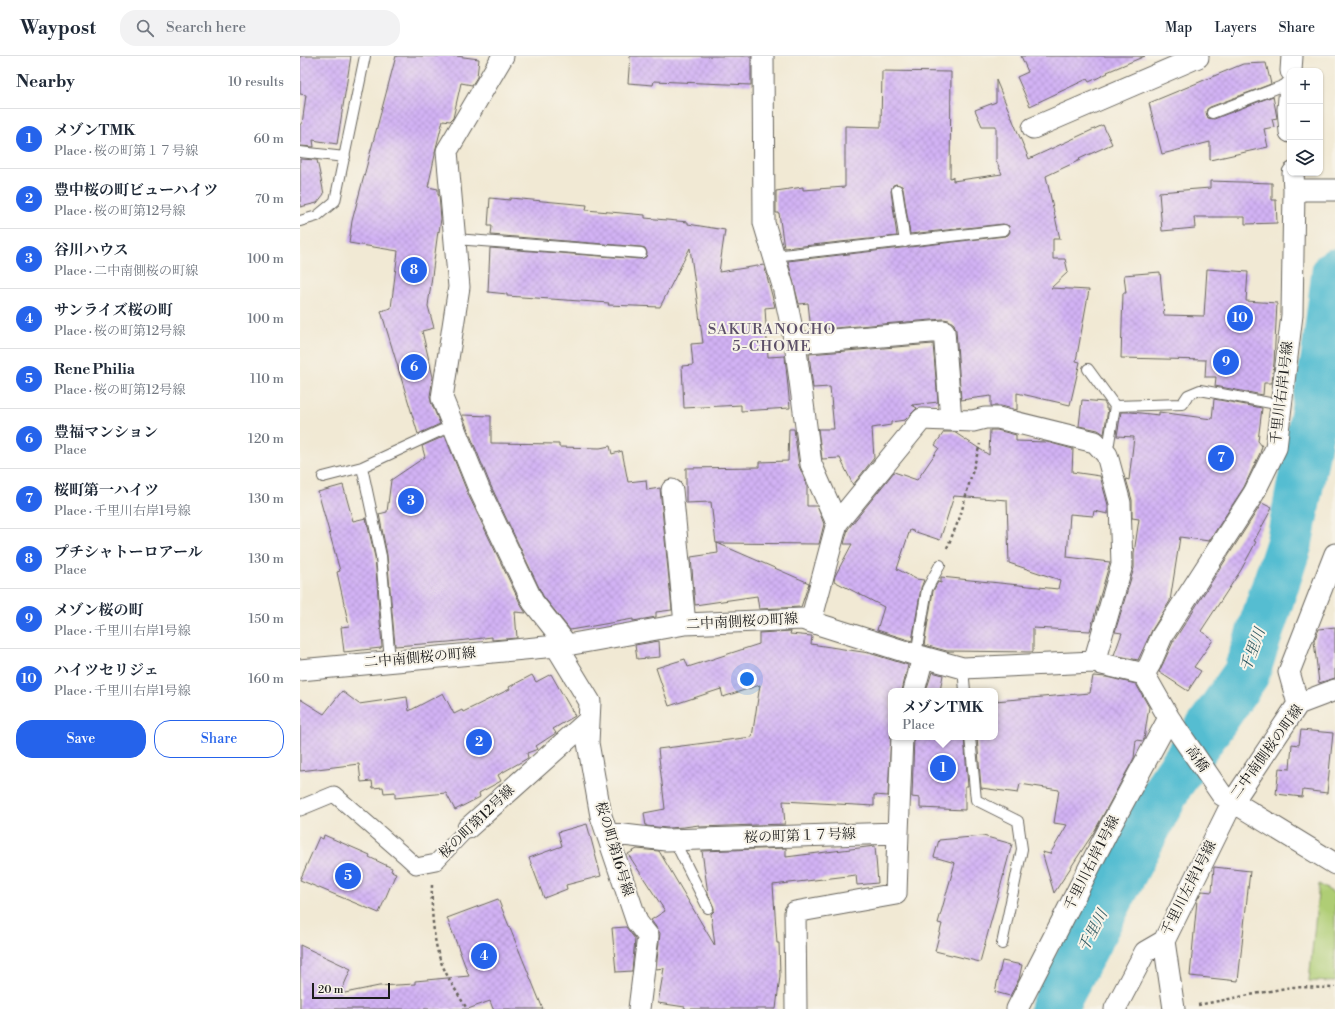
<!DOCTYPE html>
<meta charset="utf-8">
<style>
:root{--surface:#fff;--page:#f2f2f3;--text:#1f2937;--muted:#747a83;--line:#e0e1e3;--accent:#2563eb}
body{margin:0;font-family:"Libre Bodoni","Noto Serif JP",serif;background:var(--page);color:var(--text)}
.controls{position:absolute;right:12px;top:12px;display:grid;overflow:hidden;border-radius:8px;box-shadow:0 1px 3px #0004}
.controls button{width:36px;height:36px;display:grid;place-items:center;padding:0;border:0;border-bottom:1px solid var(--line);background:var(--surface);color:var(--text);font:20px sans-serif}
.scale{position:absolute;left:12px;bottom:10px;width:78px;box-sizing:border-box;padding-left:4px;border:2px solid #1c1c1c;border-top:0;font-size:11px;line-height:14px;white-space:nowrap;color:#1c1c1c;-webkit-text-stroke:3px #f7f3e8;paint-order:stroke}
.you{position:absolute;left:447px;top:623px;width:14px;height:14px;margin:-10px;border:3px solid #fff;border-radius:50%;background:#1a73e8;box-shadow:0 0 0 6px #1a73e833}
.badge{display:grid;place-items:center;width:26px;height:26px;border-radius:50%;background:var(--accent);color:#fff;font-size:13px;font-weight:700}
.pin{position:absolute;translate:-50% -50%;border:2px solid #fff;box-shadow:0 1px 4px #0006}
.popup{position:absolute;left:588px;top:632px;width:110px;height:52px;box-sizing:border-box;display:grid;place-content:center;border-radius:8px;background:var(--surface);filter:drop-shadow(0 1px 3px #0005);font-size:13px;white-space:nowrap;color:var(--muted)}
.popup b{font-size:15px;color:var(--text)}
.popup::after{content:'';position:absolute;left:50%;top:100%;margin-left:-8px;border:8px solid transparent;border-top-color:var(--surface)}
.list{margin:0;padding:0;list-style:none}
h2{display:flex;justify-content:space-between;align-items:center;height:52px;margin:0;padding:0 16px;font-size:17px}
h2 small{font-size:13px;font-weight:400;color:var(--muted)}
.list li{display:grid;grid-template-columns:26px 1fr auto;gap:12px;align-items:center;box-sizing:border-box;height:60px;padding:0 16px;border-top:1px solid var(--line)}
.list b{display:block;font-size:15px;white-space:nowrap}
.list p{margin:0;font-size:13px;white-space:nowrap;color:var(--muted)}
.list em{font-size:13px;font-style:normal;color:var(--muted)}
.actions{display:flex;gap:8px;padding:12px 16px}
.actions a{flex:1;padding:9px 0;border:1px solid var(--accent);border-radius:16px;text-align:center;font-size:14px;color:var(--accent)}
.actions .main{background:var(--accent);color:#fff}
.icon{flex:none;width:22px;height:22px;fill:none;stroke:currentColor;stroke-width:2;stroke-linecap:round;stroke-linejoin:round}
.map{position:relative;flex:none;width:1035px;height:953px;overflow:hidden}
header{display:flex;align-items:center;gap:24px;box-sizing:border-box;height:56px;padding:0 20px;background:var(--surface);border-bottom:1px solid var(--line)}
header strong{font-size:19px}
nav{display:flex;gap:22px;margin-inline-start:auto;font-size:14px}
.search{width:280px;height:36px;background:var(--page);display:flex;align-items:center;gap:10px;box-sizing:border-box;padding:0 14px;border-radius:16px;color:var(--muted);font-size:15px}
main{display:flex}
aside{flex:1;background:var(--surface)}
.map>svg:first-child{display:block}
.park{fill:#afcd75;stroke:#667448}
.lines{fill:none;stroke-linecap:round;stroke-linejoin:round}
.river{stroke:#54bdd1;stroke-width:47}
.building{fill:url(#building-cross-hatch)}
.service-casing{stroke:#67645c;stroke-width:12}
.pedestrian-casing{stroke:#67645c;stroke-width:17}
.minor-casing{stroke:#67645c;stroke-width:23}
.path{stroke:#67645c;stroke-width:2.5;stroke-dasharray:3 3;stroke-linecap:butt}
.service{stroke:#fff;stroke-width:10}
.pedestrian{stroke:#fff;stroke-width:15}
.minor{stroke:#fff;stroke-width:21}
.labels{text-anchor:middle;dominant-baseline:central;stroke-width:4;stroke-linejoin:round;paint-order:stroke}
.street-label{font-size:14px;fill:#1c1c1c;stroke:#f7f3e8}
.neighbourhood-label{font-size:15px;letter-spacing:1px;fill:#5c5068;stroke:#f7f3e8}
.water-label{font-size:15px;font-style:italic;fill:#325c64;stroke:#f7f3e8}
</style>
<header>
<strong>Waypost</strong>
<div class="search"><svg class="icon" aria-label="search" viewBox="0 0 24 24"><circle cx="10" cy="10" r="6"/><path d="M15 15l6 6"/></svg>Search here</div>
<nav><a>Map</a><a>Layers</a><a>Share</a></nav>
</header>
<main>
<aside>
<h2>Nearby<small>10 results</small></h2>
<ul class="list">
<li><span class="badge">1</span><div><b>メゾンTMK</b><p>Place · 桜の町第１７号線</p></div><em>60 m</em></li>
<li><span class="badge">2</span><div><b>豊中桜の町ビューハイツ</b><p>Place · 桜の町第12号線</p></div><em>70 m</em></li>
<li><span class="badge">3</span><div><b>谷川ハウス</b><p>Place · 二中南側桜の町線</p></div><em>100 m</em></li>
<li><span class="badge">4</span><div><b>サンライズ桜の町</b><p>Place · 桜の町第12号線</p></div><em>100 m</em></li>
<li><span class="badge">5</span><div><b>Rene Philia</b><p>Place · 桜の町第12号線</p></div><em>110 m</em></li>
<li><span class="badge">6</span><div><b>豊福マンション</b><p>Place</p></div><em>120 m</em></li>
<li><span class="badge">7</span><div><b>桜町第一ハイツ</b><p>Place · 千里川右岸1号線</p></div><em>130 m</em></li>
<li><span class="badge">8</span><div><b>プチシャトーロアール</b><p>Place</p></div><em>130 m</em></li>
<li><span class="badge">9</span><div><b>メゾン桜の町</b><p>Place · 千里川右岸1号線</p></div><em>150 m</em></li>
<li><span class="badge">10</span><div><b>ハイツセリジェ</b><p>Place · 千里川右岸1号線</p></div><em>160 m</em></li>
</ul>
<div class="actions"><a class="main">Save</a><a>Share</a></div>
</aside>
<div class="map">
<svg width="1035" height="953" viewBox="0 0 1035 953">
<defs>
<pattern id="building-cross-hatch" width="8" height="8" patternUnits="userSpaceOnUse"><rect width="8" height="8" fill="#d2b2f4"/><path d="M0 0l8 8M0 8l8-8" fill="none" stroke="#b498d1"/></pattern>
</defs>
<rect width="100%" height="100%" fill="#f7f3e8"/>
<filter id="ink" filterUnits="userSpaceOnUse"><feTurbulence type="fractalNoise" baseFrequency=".025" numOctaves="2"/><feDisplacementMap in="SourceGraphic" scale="8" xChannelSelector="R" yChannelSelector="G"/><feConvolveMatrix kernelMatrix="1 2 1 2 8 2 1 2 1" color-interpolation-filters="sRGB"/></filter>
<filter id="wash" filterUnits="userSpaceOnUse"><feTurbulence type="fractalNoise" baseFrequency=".012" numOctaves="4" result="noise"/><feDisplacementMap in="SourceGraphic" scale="16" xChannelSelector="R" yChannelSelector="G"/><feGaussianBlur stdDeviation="0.9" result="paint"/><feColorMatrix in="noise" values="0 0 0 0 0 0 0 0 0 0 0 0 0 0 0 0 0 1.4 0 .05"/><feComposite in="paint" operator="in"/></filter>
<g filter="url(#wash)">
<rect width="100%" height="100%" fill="#f1e9d4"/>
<path class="park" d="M1019,828L1035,838V926L1009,925Z"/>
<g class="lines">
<path class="river" d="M753,953L870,728L946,618L989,488L1024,304L1035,216"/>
</g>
<g id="blocks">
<path class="building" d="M0,0H51L37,88L13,84L14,91L0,90V68H2L6,39L0,38Z
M96,0H156L179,3L177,21L172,29L161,27L153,62L150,65L143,64L135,96V99L128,131L138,133V139H139L141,163L139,176L138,175L128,250L134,272L122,275L133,321L130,340L131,346L140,368L118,378L81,255L91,252L98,195L49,187L52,165Z
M330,0H451V29L354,25L353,29L328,27Z
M721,0H845L807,16L808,17L789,26L787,23L730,50L717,21L728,16Z
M966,7L971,28L910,51L907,53L906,56L908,62L914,63L973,40L977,62L972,63L974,71L964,73L968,91L910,104V86L862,98L849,47L943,8Z
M582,15L651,16L650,122L653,121V125L702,118L696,104V70H682L675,54L696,46V24L729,103L803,69L812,88L779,103L780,104L746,120L760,183H753V203H765L768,216L751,232L789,234L776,305L780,306L770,349L717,337V354L701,350H691V340L661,344L656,274L654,268L649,264L643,263L511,274L508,247L499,248L488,205L705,180L708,179L710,176L709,170L703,168L610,178L603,133L602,130L596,128L593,129L591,135L597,180L484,192L479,157H476V135L503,131V134L545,131V70L581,71Z
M0,103L17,104L24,138L17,147L0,151Z
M910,125L972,127V144H976L977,167L945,168V161H894L895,172L862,175L859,136L910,132Z
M190,142L210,144V142L287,149L286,154L345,159V162L388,166V168L425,174L419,216L464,209L475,251L465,252L468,301L485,300L490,352L441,355V349L384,352L382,310L393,309L391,288L403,287L390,192L360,251L308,249L309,247L207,240V238L188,236L190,192L341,203L346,201L347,197L345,192L341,191L191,179L192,170H188Z
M907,213L948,216L946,245L977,247L974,307L972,327H964L963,339L915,330L916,321H905L906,304L821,302L823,237H826L824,219L860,216L864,259L904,260Z
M633,288L638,346L612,349L617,352L605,364L591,366V369L572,372L574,402L553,429L540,402L522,403L518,373H534L530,331L513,332L509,298Z
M914,343L962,352L958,385L962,390L960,397L944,431L909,485L880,481L870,545L852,574L838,604L814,599L822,577L815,576L834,512V497L839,463L832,462V444L826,423L829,424L834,381L817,380L821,356H831L859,359V356L912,363Z
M782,344L804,346L806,349V353H808L804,378L798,374L779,370Z
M162,359L191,360V387L259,388V391L300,392L310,390L312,398L322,395L328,426L346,424L347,434L360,432L372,554L356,556V561L333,565V563L270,574L243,540L190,428Z
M489,373H494L499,410L507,429V450H517L524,468L519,488L416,487L411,446L386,447V412L459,411V406L488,405Z
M690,374H697L716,379V385L747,386L773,393L772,416L800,420L808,449V458L794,455L793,460L770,458L767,501L810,506L790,575L733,572V596L647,595L624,589L633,535L638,526L641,527V521L758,533L760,524L709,507L707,444L654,440L640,484L610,474L597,513L616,523L624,524L621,532L612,585L577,574L584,551L534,525L535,520L552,488H544L548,473L594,416L617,424L639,392L635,389L644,376H654L689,399Z
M145,380L168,438L222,551L226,557L215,556L217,582L192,584V581L149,586L95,590L87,499L79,458L87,456L91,424L125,401L122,390Z
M43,429L53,465L66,462L75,501L82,591H81V592L44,596L41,571L49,570L37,516L40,515L18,436Z
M962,447L972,452L954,485L956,486L941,514L901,575L913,584L894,611L901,615L888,635L859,616L873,586Z
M417,487L509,527L501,551L459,553L457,540L395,549L391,501L418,497Z
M1035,571V622L1019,627L1014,585L1019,573Z
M491,575L490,578L512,580L511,588L569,597L608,609L602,635H591V677L588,740L574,739V750L483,745L485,768L399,771V769L384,771L367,772L346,770L344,757L365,753L358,693L452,681L460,629L423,641L421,633L369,650L356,612L385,603L388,611L459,588V577Z
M359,585L360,601L337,603L335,589Z
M632,616L643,619L640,635H626Z
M251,618L275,660L253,673L256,677L236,690L238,693L227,697L228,702L198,719L201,725L179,737L180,741L155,754L146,737L95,742V736L84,737L83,731L73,732L72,725L61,726L59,708L0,715V643L24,658L42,635L59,648L107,641L109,655L143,637L154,658L162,654L163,656L210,633L209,631L232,619L236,626Z
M793,620L806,621L836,628L849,651L844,683L843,685L836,684L834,702L794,776L754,837L742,796L750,798L767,769L754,767L759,734L720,728L718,737L681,732L677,681H695V645L790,637Z
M1001,674L1033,677L1027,737L1003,734L1002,741L976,738L979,712L990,713L992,688L999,689Z
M614,681H664L668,730H665V754L620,752V742L612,741Z
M287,768L301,820L266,829L267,833L244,842L229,802L262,790L258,776Z
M24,779L70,799L69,801L92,812L91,815L96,817L79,857L0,824L19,781L23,783Z
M683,780L712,788L680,906L635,895L642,868L638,867L655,807L634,801L639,784Z
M575,790L578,827L557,829L556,819L473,829L477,887H479L480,920L476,953H385V951L358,947L364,912L356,913L360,877L351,864L365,855L328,798L337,793L359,795L415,890L411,858L414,855V852L408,838L402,795L486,792V801Z
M914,811L950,815L938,925L890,920L897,844L902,835L912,836Z
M198,843L243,953H193L190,945L168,953H0V889L51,913L40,938L79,930L115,928V925L169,920L147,862Z
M326,871L335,883L332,915L316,916L312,872Z
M702,905L722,909L719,923L710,940L695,936Z"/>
</g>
</g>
<g filter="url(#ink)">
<use href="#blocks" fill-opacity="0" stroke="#67645c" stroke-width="1"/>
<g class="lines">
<defs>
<path id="service" d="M912,57L990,27
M0,96L45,101
M597,134L605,186
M0,165L17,160L35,145L65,0
M155,183L341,197
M474,200L704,174
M788,313L815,350L807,399
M815,350L882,348L888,339L900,334L981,349
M62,411L81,500L90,605
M23,421L62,411L153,369
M616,599L627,533L640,509
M663,612L665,635
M670,681L676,744L718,765L722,793L702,888
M374,784L408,852"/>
<path id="pedestrian" d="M0,752L34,738L104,799L116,810L136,806L168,772"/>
<path id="minor" d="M203,0L147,95L159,231L142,342L179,433L233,546L267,589
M463,0L464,167L483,230L495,287L511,408L537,467L511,565
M991,15L992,0
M990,31L988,53L990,76
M733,72L898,1V0
M994,134H1035
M495,287L644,275L651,364
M372,434L385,568
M537,467L622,363L673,365L685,362H698L795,386L807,399L820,447L822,509L794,606
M256,590L290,646L288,687L301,760L337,866L348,880L339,953
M0,614L267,589L385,568L502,563L616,599L663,612L794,606L844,618L869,662L922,739L1035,808
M844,618L850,608L862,580L954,437L976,392L992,259L994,134L993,117
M614,635L623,601
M998,648L989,616L1035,498
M168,772L289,664
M307,777L366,784L598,777L602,681
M864,885L874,953
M496,953L495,856L596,838L598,777
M717,953L810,771L869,662
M815,953L845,896L864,885L932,747L998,648L1035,634"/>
</defs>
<use href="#service" class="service-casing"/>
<use href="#pedestrian" class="pedestrian-casing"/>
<use href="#minor" class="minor-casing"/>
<path class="path" d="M647,492L660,461L680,388
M132,829C131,850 133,886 141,906C148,923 158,938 167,953
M898,949L991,931L1035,932"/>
<use href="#service" class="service"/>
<use href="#pedestrian" class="pedestrian"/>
<use href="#minor" class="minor"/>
</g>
</g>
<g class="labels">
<g class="street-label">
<text transform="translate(982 337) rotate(-83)">千里川右岸1号線</text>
<text transform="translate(442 566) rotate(-3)">二中南側桜の町線</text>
<text transform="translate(120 602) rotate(-5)">二中南側桜の町線</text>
<text transform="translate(967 696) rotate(-54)">二中南側桜の町線</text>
<text transform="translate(897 703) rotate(56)">高橋</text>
<text transform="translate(177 766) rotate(-44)">桜の町第12号線</text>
<text transform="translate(500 780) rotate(-2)">桜の町第１７号線</text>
<text transform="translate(314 793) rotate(73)">桜の町第16号線</text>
<text transform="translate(792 807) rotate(-63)">千里川右岸1号線</text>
<text transform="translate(889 832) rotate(-63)">千里川左岸1号線</text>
</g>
<g class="neighbourhood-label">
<text x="472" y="273">SAKURANOCHO<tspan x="472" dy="17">5-CHOME</tspan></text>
</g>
<g class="water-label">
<text transform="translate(953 594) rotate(-70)">千里川</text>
<text transform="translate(793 875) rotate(-62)">千里川</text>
</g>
</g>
</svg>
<div class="controls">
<button>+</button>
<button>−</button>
<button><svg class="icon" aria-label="layers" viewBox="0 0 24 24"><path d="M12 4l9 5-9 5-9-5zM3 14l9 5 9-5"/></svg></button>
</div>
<div class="scale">20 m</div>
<div class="you"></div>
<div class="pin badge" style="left:643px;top:712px">1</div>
<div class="popup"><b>メゾンTMK</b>Place</div>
<div class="pin badge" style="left:179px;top:686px">2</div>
<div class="pin badge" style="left:111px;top:445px">3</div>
<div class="pin badge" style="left:184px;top:900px">4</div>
<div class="pin badge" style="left:48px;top:820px">5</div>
<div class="pin badge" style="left:114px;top:311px">6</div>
<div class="pin badge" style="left:921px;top:402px">7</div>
<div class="pin badge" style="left:114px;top:214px">8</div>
<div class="pin badge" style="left:926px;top:306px">9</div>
<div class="pin badge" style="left:940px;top:262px">10</div>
</div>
</main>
